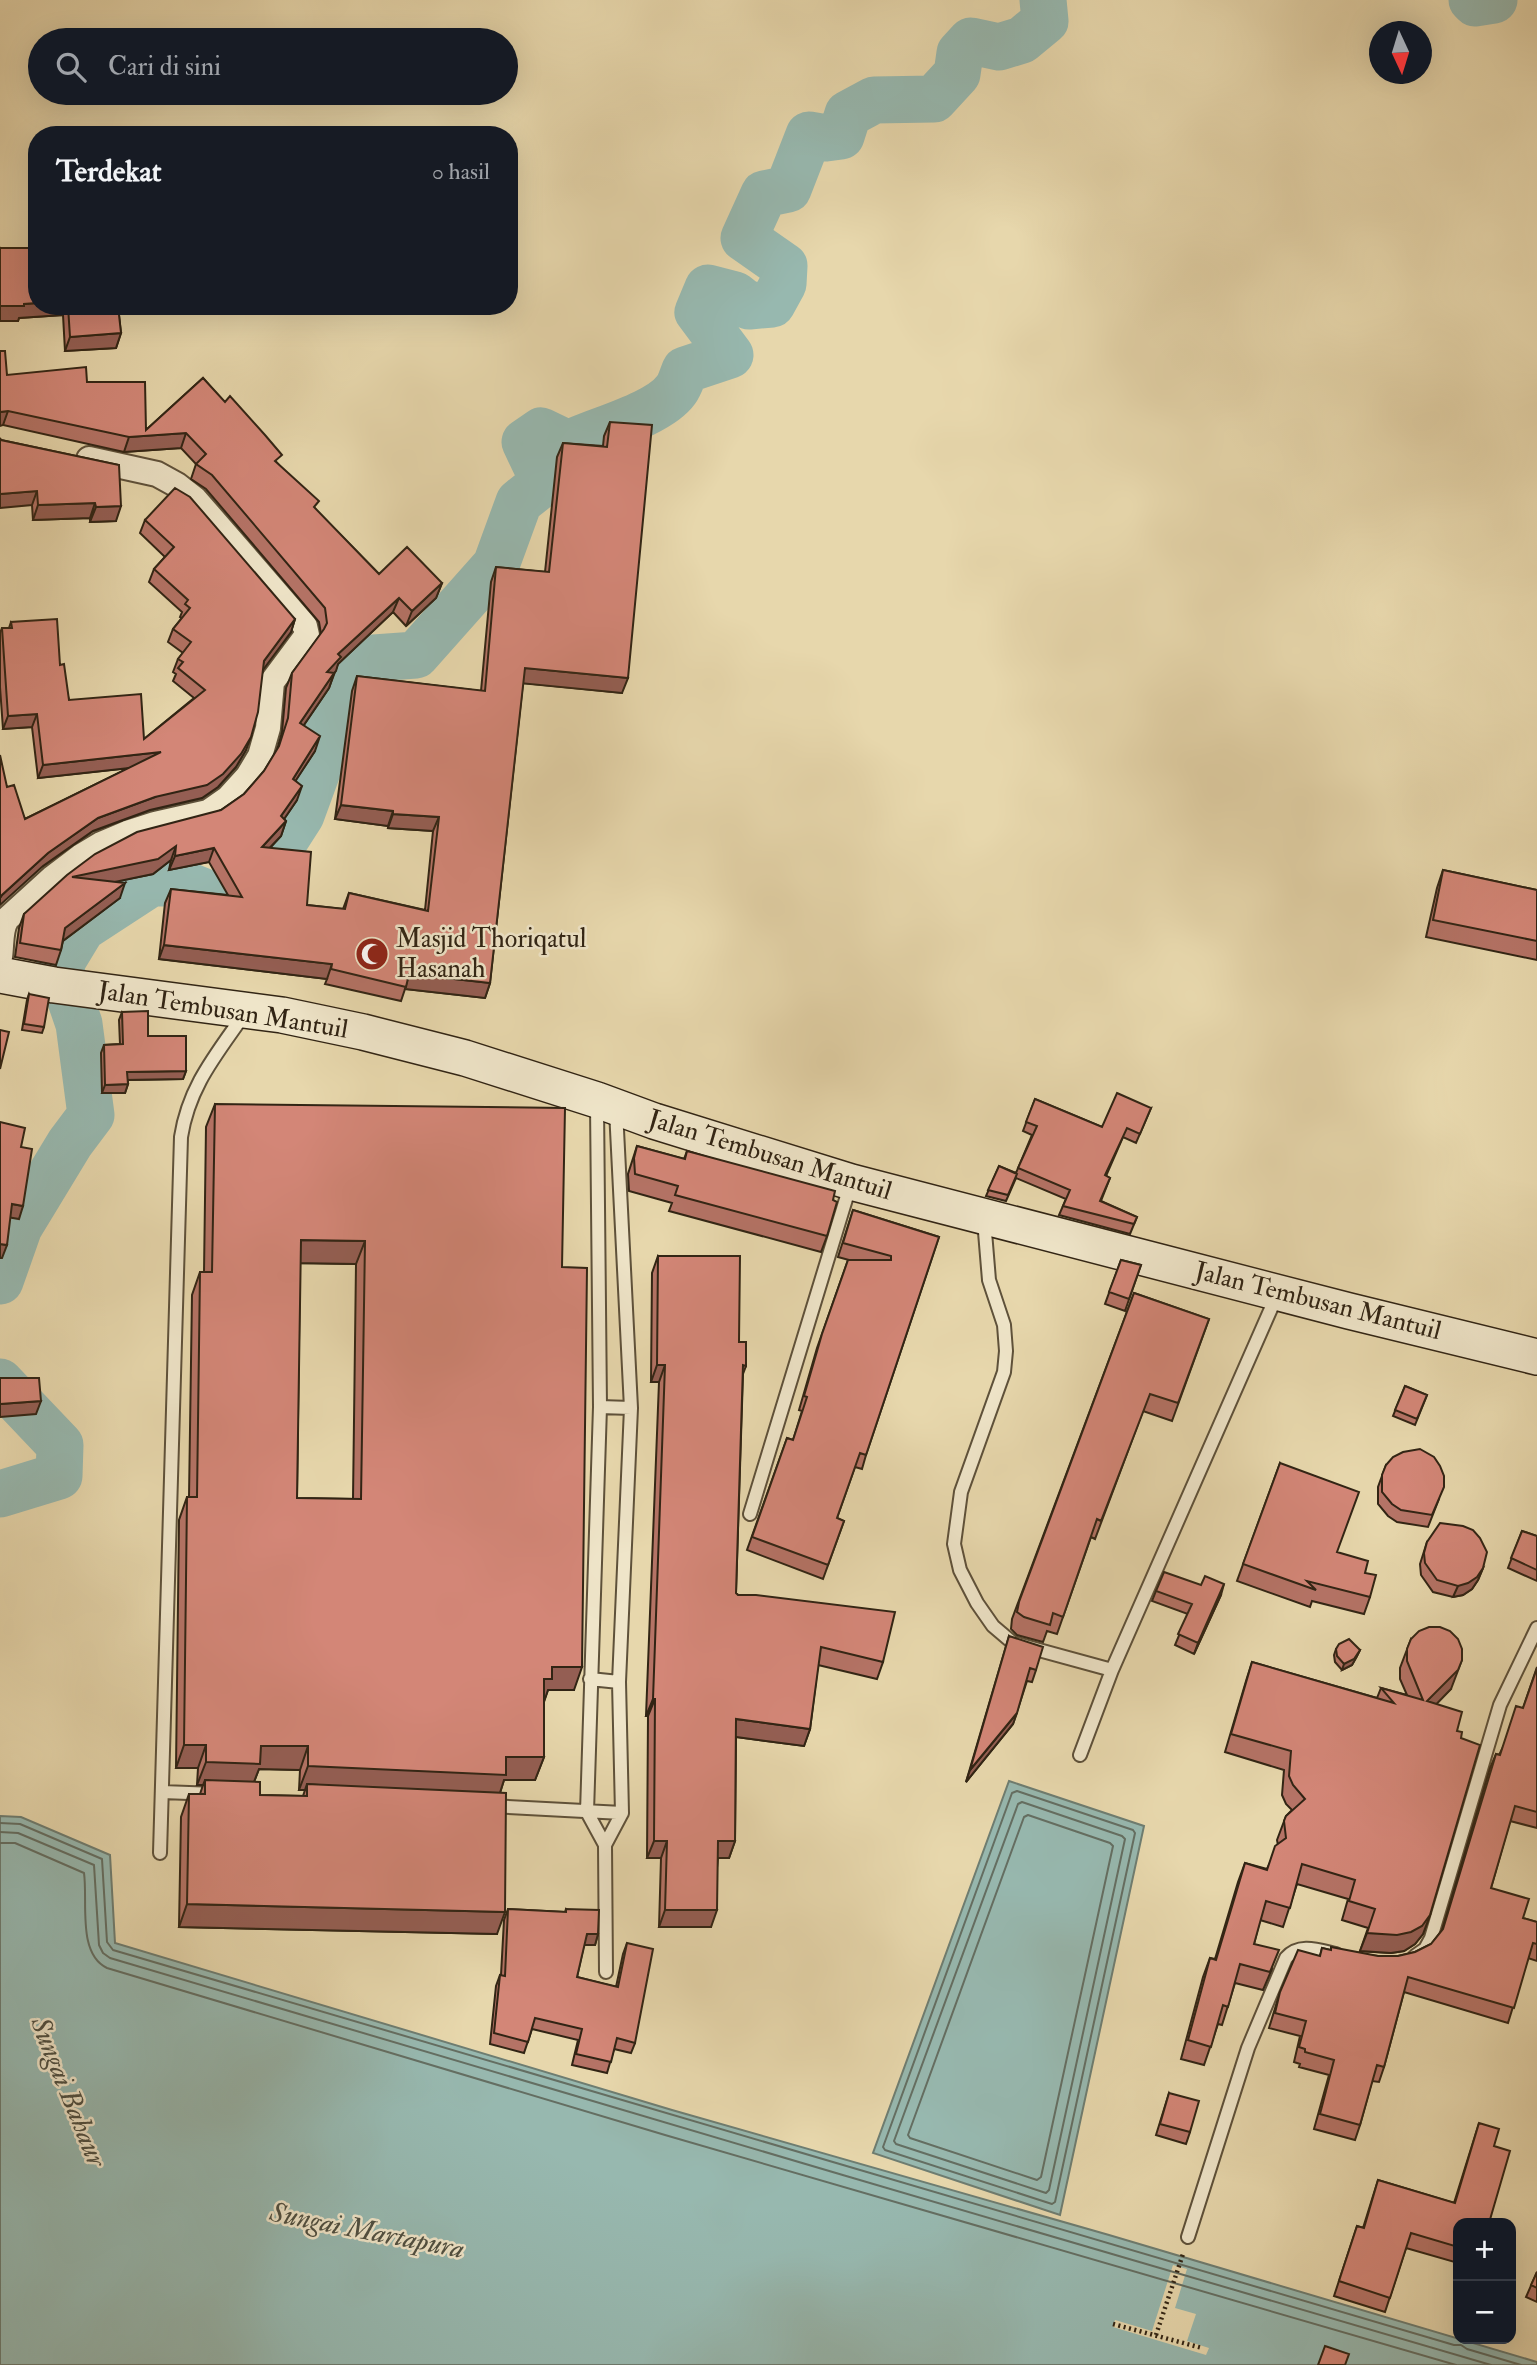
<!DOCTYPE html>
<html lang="id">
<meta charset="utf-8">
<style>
:root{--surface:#171b24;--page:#242831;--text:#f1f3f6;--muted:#9ea1a6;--line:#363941}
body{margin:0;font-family:"IM FELL Double Pica",serif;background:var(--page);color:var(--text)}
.controls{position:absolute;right:21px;bottom:21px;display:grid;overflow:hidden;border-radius:14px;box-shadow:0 7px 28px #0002}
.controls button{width:63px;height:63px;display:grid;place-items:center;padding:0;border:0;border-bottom:2px solid var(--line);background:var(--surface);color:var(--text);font:35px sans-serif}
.compass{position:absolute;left:1369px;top:21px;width:63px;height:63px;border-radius:50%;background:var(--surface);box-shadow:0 7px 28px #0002;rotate:176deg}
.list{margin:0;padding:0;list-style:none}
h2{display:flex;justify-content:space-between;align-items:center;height:91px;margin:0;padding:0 28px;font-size:30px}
h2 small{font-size:23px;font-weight:400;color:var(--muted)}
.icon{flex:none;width:38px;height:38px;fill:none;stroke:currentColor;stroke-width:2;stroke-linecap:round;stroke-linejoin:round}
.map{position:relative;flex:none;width:1537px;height:2365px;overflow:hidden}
.search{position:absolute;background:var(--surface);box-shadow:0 7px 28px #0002;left:28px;top:28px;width:490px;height:77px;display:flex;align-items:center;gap:18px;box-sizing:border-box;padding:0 24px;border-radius:38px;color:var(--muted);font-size:26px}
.panel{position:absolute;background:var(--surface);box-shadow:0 7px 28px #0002;left:28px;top:126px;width:490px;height:189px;border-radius:28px}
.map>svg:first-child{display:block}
.water{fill:#97b8af;stroke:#6e7d71;stroke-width:2}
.pier{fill:#e7d7ac}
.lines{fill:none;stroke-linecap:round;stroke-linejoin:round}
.shore{stroke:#646e62;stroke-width:2}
.river{stroke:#97b8af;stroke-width:47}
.lane-casing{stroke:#5e513a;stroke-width:16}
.street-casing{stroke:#5e513a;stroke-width:28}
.secondary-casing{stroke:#312414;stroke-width:38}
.path{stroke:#312414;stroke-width:4.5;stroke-dasharray:2 3.5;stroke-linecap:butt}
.lane{stroke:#efe5c9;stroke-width:12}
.street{stroke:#efe5c9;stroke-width:24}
.secondary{stroke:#efe5c9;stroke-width:35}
.wall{fill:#b57366;stroke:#312414;stroke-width:2;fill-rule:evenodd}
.shaded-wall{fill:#945e53;stroke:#312414;stroke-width:2}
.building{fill:#d38677;stroke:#312414;stroke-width:2;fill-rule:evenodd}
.labels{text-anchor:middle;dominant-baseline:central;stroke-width:5;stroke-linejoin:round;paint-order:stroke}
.poi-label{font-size:26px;fill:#312414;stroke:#efe5c9;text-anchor:start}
.street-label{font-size:26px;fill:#312414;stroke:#efe5c9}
.water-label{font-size:28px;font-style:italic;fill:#505042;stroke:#efe5c9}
</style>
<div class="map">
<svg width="1537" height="2365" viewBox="0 0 1537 2365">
<rect width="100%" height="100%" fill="#e7d7ac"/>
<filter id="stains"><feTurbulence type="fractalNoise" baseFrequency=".00286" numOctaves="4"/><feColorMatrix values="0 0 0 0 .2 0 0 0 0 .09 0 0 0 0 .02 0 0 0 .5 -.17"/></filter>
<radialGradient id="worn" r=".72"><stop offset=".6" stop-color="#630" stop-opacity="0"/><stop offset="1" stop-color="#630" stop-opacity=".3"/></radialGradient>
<path class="water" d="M1009,1781L1144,1826L1060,2215L873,2153Z
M0,1816L21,1817L110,1855L115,1943L672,2110L1109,2235L1537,2362V2365H0Z"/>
<path class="pier" d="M1173,2265L1187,2269L1175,2308L1196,2314L1187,2341L1209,2348L1206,2355L1113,2327L1115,2320L1152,2331Z"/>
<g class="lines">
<path class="shore" d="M1017,1791L1133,1830L1135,1833L1055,2202L1052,2204L885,2150L883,2147L1012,1793Z
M1022,1802L1122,1836L1125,1839L1049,2190L1046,2193L896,2144L894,2141L1018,1804Z
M1028,1815L1110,1843L1113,1846L1041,2177L1037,2180L910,2138L908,2135L1024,1817Z
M0,1823L20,1824L102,1859L107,1942L113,1950C559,2084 1007,2212 1454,2345H1461L1467,2349L1521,2365
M0,1832L18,1833L94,1865L99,1945L103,1953L110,1958C569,2097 1031,2229 1491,2365
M0,1843H15L84,1873C88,1901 77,1954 107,1968L665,2135L1456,2365"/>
<path class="river" d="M1472,0L1475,3L1494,0
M0,1281L19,1227L70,1143L91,1115L79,1024L59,966L82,928L151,883H182L222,899L239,895L254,883L276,854L301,815L323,755L327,701L360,659L416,655L496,565L519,502L544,482L525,442L541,431L568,444C597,430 658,415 676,390C680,385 682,377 685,370L730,355L698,312L708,288L735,295L749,306L772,304L783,284L784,266L744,238L764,194L788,189L809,135L826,138L841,136L848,114L874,100L934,99L957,74L960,53L971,41L999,47L1022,40L1045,21L1043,0
M0,1382L60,1445L59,1476L0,1494"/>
<defs>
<path id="lane" d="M597,1105L600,1407L587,1812L605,1845
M984,1220L989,1280L1004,1325L1006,1351L1004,1372L961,1492L954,1544L960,1570L977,1603L993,1626L1013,1643L1112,1670
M600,1407L631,1408
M750,1514L850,1186
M590,1679L619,1682
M1080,1755L1112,1670L1277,1295
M162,1792L216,1794
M490,1806L622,1813
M160,1853L181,1137C189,1086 216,1055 245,1013
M1415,1956L1425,1949L1431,1938L1500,1705L1537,1628
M606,1972L605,1845L622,1813L619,1682L631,1408L616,1110
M1188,2237L1248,2048L1286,1958C1299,1943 1318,1950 1336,1954"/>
<path id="street" d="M0,957C2,944 0,929 7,919L52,878L81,856L101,844L127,833L155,824L208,812L228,798L248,776L260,756L268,728L272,682L307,635L305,626L195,499L177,485L157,474L89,459"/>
<path id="secondary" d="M0,975L54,985L282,1015L363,1032L465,1058L597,1100L654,1121L851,1182L1349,1311L1537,1357"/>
</defs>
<use href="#lane" class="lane-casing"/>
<use href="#street" class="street-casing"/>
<use href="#secondary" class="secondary-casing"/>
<path class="path" d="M1113,2324L1202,2348
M1156,2335L1183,2254"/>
<use href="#lane" class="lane"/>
<use href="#street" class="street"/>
<use href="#secondary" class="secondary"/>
</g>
<path class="wall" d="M0,248L37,306H118L121,333L116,348L65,351L63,315L19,318L18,321H0Z
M7,375L87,382L146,430L203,378L278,464L316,510L379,574L442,583L436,598L406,626L393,612L338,664L329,688L304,725L315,751L295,781L297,800L284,819L286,821L281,836L270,848L307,905L343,909L349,893L425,910L433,831L388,828V826L335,819L352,691L357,676L481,691L491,582L496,567L545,572L557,457L563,443L603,446L604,436L610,422L622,693L523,683L490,983L485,998L405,989L401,1001L325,984L327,979L159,959L165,903L171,889L228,895L209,862L169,870L171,860L153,874L113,882L120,898L63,941L61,950L56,965L15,957L19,928L24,914L221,810L244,794L264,771L277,750L282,732L286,688L292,673L321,634L319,622L206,489L191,479L196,464L181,448L124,452L3,425Z
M1,440L119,465L116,521L90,522V518L33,520L32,505Z
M145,520L295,619L291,632L263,669L246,750L236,767L218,787L202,798L150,810L93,831L43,866L7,787L25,819L129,768L38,778L32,727L3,729L0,687V633L2,628H9L11,622L60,665L69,700L144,739L194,698L173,681L176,674L173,672L178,659L183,653L168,642L173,629L182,618L180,617L182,612L149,582L154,569L165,557L140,533Z
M1443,870L1537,890V960L1426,937L1437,888Z
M29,994L44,1027L42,1033L22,1030L27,1000Z
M122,1012L186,1071L183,1079L128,1080V1084L125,1093H102L101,1053L104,1045L120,1044L119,1020Z
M1035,1099L1102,1127L1151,1108L1136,1143L1123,1137L1106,1176L1110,1178L1101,1201L1137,1217L1130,1234L1059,1215L1066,1199L1016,1178L1006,1201L986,1196L999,1166L1016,1173L1032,1135L1023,1131Z
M215,1104L562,1267L574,1690H548L544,1701V1757L535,1780H504L500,1793L497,1934L179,1927L181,1817L189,1794H200L203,1785H197L198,1768H176L179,1520L187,1497H189L192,1295L200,1272H204L206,1127ZM300,1263L356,1264L353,1499L297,1498ZM259,1769L300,1770L299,1790H305L303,1796L260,1795L254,1782Z
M637,1146L684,1159L687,1151L833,1200L827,1236L821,1252L669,1211L672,1203L629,1191L628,1174Z
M853,1210L939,1237L866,1455L862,1469L855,1467L837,1518L844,1521L823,1579L747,1550L787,1438L793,1440L802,1411L799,1410L817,1348L848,1260H849L838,1257Z
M658,1256L739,1342L746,1366L743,1374L736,1593L738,1595L883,1662L877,1679L818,1665L810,1729L804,1746L736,1737L735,1841L729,1858H718L711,1927H659L661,1858H647L648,1716H646L659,1382H651L652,1273Z
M1121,1260L1141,1265L1125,1311L1105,1304Z
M1134,1293L1209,1319L1172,1421L1143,1411L1095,1539L1091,1537L1057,1634L1047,1631L1043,1642L1017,1635L1011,1629L1012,1619Z
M1405,1386L1427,1395L1415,1425L1393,1416Z
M1280,1463L1337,1552L1370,1597L1364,1614L1312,1601L1310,1607L1237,1581Z
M1386,1465L1439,1499L1428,1527L1397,1522L1388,1516L1378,1504V1487Z
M1522,1531L1537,1536V1581L1508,1568Z
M1427,1542L1483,1568L1478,1580L1472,1589L1463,1595L1453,1597L1433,1592L1421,1575L1420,1564Z
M1201,1585L1221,1595L1194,1654L1175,1645L1188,1614L1152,1601L1156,1591Z
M1009,1636L1036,1670L1032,1682L1027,1681L1013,1724L966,1782Z
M1411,1639L1451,1689L1436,1704L1457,1731L1461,1738L1430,1915L1423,1934L1415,1944L1404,1951L1391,1953L1360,1951L1368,1928L1342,1920L1348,1899L1297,1884L1283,1927L1260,1920L1254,1944L1272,1969L1263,1990L1235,1983L1222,2025L1218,2024L1204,2065L1181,2059L1203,1977L1210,1958L1215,1959L1238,1882L1245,1863L1267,1869L1278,1845L1277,1840L1286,1816L1292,1810L1286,1804L1282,1795L1284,1770L1225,1752L1246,1681L1252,1662L1377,1698L1381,1688L1407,1695L1400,1679V1668Z
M1336,1649L1360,1650L1357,1656L1352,1665L1342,1670L1335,1662L1334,1655Z
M1537,1667V1828L1510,1821L1491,1888L1523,1918L1537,1922V1961L1528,1958L1508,2023L1404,1992L1384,2067L1379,2082L1372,2081L1360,2125L1355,2140L1314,2129L1329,2075L1299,2067L1300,2064L1294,2062L1300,2036L1269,2028L1280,1992L1320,1956L1322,1948L1330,1950L1378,1956H1398L1415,1952L1431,1944L1442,1930L1490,1768L1496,1754L1499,1755L1523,1708Z
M508,1909L565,1912L566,1909L598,1934L595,1945H584L577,1977L616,1987L623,1954L627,1943L635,2043L631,2053L614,2049L607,2073L572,2065L578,2040L532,2029L524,2053L490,2044L496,1986L500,1975H501L504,1920Z
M1169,2093L1190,2132L1186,2144L1156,2135Z
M1479,2123L1458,2223V2263L1406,2248L1385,2312L1334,2296L1357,2226L1363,2228L1378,2180L1454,2203Z
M1537,2272V2302L1526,2297Z"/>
<path class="shaded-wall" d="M37,303V306H66L63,315L19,318L18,321H0V306Z
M121,333L116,348L65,351L70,337Z
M8,411L3,425L0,426V412Z
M186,433L181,448L124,452L129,437Z
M37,491L32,505L0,508V494Z
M95,503L90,518L33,520L38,505Z
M121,506L116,521L90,522L96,507Z
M442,583L436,598L406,626L412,611Z
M399,598L393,612L338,664L336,671L321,687L327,672L338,654Z
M295,619L291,632L260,674L264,661Z
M525,668L628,678L622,693L519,683Z
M334,673L329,688L295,738L300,723Z
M37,714L32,727L3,729L8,716Z
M320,736L315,751L287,794L293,779Z
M251,737L246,750L236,767L218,787L202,798L150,810L93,831L43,866L0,905V898L2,895L48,853L98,818L155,797Z
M161,752L157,765L38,778L43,765Z
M302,786L297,800L276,831L281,816Z
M341,805L393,811L388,826L335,819Z
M393,814L439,817L433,831L388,828Z
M286,821L281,836L257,861L262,847Z
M176,846L171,860L153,874L67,892L72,877Z
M214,848L209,862L169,870L175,856Z
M125,883L120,898L60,943L65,928Z
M164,945L332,964L327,979L159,959Z
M409,974L490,983L485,998L405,989Z
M186,1071L183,1079L124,1080L127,1072Z
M128,1084L125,1093H102L105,1085Z
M12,1204L23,1206L19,1219L7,1217Z
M301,1240L365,1241L356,1264L292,1263Z
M0,1244L7,1245L2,1258H0Z
M657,1365H665L659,1382H651Z
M41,1401L36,1414L0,1417V1404Z
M1483,1568L1478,1580L1472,1589L1463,1595L1453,1597L1458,1586Z
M1224,1584L1221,1595L1194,1654L1198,1643Z
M1360,1650L1357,1656L1352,1665L1342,1670L1344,1664Z
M1462,1660L1451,1689L1421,1720L1427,1701Z
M552,1667H582L574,1690H548L544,1702V1679Z
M653,1699H655L648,1716H646Z
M1017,1713L1013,1724L966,1782L970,1770Z
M736,1719L810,1729L804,1746L729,1736Z
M184,1745H206L198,1768H176Z
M261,1746H308L300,1770L259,1769L252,1787L205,1780L203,1785H197L206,1762Z
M506,1757H544L535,1780H504L498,1799L307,1784L305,1790H299L308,1766Z
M654,1841H667L661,1858H647Z
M718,1841H735L729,1858H712Z
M187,1904L505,1912L497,1934L179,1927Z
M665,1910H717L711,1927H659Z
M1430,1915L1423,1934L1415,1944L1404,1951L1391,1953L1360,1951L1367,1933Z
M587,1934H598L595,1945H583Z"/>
<path class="building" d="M0,248H37V303L24,304V306H0Z
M68,306H118L121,333L70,337Z
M0,351H5L7,375L86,367L87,382H145L146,430L203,378L225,402L230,396L265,435L282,455L275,461L319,501L314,507L379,574L407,547L442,583L412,611L399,598L338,654L341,657L327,672L334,673L300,723L320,736L293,779L302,786L281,816L286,821L262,847L311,852L307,905L345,909L349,893L428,911L439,817L393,814V811L341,805L357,676L485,691L496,567L549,572L563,443L607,447L610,422L652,425L628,678L525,668L490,983L409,974L406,987L331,969L332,964L164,945L171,889L242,897L214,848L175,856L176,846L158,859L72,877L125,883L65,928L61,950L20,943L24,914L67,875L95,854L137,832L221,810L244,794L264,771L279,746L288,718L292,673L324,629L327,623L325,608L212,475L196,464L206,454L186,433L129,437L8,411L0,412Z
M0,438L1,440L119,465L121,506L96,507L95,503L38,505L37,491L0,494Z
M175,488L190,497L295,619L264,661L258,712L251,737L241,754L223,774L207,785L155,797L98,818L48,853L2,895L0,898V755L7,787L14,785L25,819L161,752L43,765L37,714L8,716L2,628H12L11,622L57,619L60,665L64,664L69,700L141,694L144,739L205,690L178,668L183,662L178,659L191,642L173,629L190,608L185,604L188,600L154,569L174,547L145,520Z
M1443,870L1537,890V941L1433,920Z
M29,994L49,998L44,1027L24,1024Z
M148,1011V1036H186V1071L127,1072L128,1084L105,1085L104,1045L123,1044L122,1012Z
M0,1030L9,1032L0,1069Z
M1117,1093L1151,1108L1140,1134L1127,1128L1105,1175L1110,1178L1100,1201L1137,1217L1134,1224L1063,1206L1070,1190L1018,1168L1037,1126L1026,1122L1035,1099L1102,1127Z
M215,1104L565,1108L562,1267L587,1268L582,1667H552V1679H544V1757H506V1775L308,1766V1746H261L260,1764L206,1762V1745H184L187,1497H197L200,1272H212ZM301,1240L365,1241L361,1499L297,1498Z
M0,1122L25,1128L21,1147L32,1149L23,1206L12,1204L7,1245L0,1244Z
M637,1146L685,1159L687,1151L835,1191L833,1200L837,1202L827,1236L675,1195L678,1186L635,1174L634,1158Z
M999,1166L1017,1174L1008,1195L988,1190Z
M853,1210L939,1237L866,1455L860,1453L837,1518L844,1521L828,1565L752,1537L787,1438L793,1440L807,1397L804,1396L822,1334L848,1260H891V1256L843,1243Z
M658,1256H740L739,1342H746V1366L743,1365L736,1593L738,1595H756L895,1612L883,1662L821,1647L810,1729L736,1719L735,1841H718L717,1910H665L667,1841H654L655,1699H653L665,1365H657Z
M1121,1260L1141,1265L1129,1299L1109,1292Z
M1134,1293L1209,1319L1178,1403L1150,1394L1101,1521L1097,1519L1063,1617L1053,1613L1050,1625L1024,1617L1017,1612L1019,1602Z
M0,1378H39L41,1401L0,1404Z
M1405,1386L1427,1395L1417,1419L1395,1410Z
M1420,1449L1434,1457L1440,1466L1444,1476V1487L1432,1515L1401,1510L1392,1504L1382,1492V1475L1386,1465L1393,1457L1403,1452Z
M1280,1463L1359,1492L1337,1552L1368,1561L1365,1573L1376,1575L1370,1597L1307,1581L1316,1590L1243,1564Z
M1440,1523L1463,1526L1473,1530L1480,1538L1487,1552L1483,1568L1477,1577L1468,1583L1458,1586L1437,1580L1425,1563L1424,1553L1427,1542Z
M1522,1531L1537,1536V1570L1511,1558Z
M1164,1572L1201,1585L1205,1576L1224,1584L1198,1643L1178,1634L1192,1604L1156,1591Z
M1429,1627H1440L1450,1631L1458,1639L1462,1649V1660L1458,1670L1427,1701L1462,1712L1457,1731L1462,1732L1461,1738L1480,1745L1430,1915L1422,1926L1411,1932L1397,1935L1367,1933L1375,1909L1349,1901L1355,1880L1302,1864L1290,1908L1266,1901L1254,1944L1279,1950L1270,1972L1240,1964L1228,2007L1223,2005L1211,2047L1188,2040L1210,1958L1216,1960L1245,1863L1267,1870L1275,1846L1286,1838L1284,1821L1286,1816L1305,1799L1293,1785L1289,1776L1291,1751L1231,1734L1252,1662L1394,1703L1381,1688L1423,1700L1407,1661V1649L1411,1639L1419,1631Z
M1009,1636L1043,1647L1036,1670L1030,1668L1017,1713L970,1770Z
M1349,1639L1360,1650L1354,1659L1344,1664L1337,1656L1336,1649L1339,1644Z
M1537,1668V1812L1515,1806L1491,1888L1529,1899L1523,1918L1537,1922V1944L1533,1943L1514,2008L1408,1977L1384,2067L1377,2065L1360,2125L1320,2114L1334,2060L1305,2052V2049L1299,2047L1306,2021L1275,2013L1280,1992L1298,1950L1320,1956L1322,1948L1331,1950V1947L1378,1956H1398L1415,1952L1431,1944L1443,1929L1496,1754L1500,1755L1516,1706L1523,1708Z
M205,1780L260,1782V1795L307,1796V1784L506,1793L505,1912L187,1904L189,1794H205Z
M508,1909L566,1912V1909L599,1910L598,1934H587L577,1977L618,1987L627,1943L653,1949L635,2043L617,2038L611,2062L576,2054L582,2029L535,2018L528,2042L494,2033L500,1975L505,1976Z
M1169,2093L1199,2101L1190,2132L1160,2124Z
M1479,2123L1499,2129L1494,2146L1510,2151L1489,2223H1458V2247L1411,2233L1390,2298L1339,2281L1357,2226L1364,2228L1378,2180L1455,2203Z
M1537,2272V2288L1531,2285Z
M1325,2346L1349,2354L1345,2365H1318Z"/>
<defs>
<symbol id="mosque-disc" viewBox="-11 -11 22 22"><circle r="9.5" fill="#8f2418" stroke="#efe5c9"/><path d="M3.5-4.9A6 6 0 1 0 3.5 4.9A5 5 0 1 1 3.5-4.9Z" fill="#fff"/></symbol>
</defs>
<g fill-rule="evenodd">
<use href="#mosque-disc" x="353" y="935" width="38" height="38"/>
</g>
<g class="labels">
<g class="poi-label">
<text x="396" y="939">Masjid Thoriqatul<tspan x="396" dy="30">Hasanah</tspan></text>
</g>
<g class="street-label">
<text transform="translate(223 1010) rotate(9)">Jalan Tembusan Mantuil</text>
<text transform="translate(770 1155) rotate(17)">Jalan Tembusan Mantuil</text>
<text transform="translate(1318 1301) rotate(14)">Jalan Tembusan Mantuil</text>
</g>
<g class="water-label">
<text transform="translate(68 2092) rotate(68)">Sungai Bahaur</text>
<text transform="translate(367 2231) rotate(11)">Sungai Martapura</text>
</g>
</g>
<rect width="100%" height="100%" filter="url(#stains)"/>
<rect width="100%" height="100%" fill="url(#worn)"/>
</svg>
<div class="controls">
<button>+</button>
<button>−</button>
</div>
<svg class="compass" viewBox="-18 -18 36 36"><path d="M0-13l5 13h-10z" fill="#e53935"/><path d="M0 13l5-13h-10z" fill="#9ea1a6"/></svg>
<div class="search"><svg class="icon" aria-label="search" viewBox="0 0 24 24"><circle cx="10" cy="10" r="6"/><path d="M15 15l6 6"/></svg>Cari di sini</div>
<section class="panel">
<h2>Terdekat<small>0 hasil</small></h2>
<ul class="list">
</ul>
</section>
</div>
